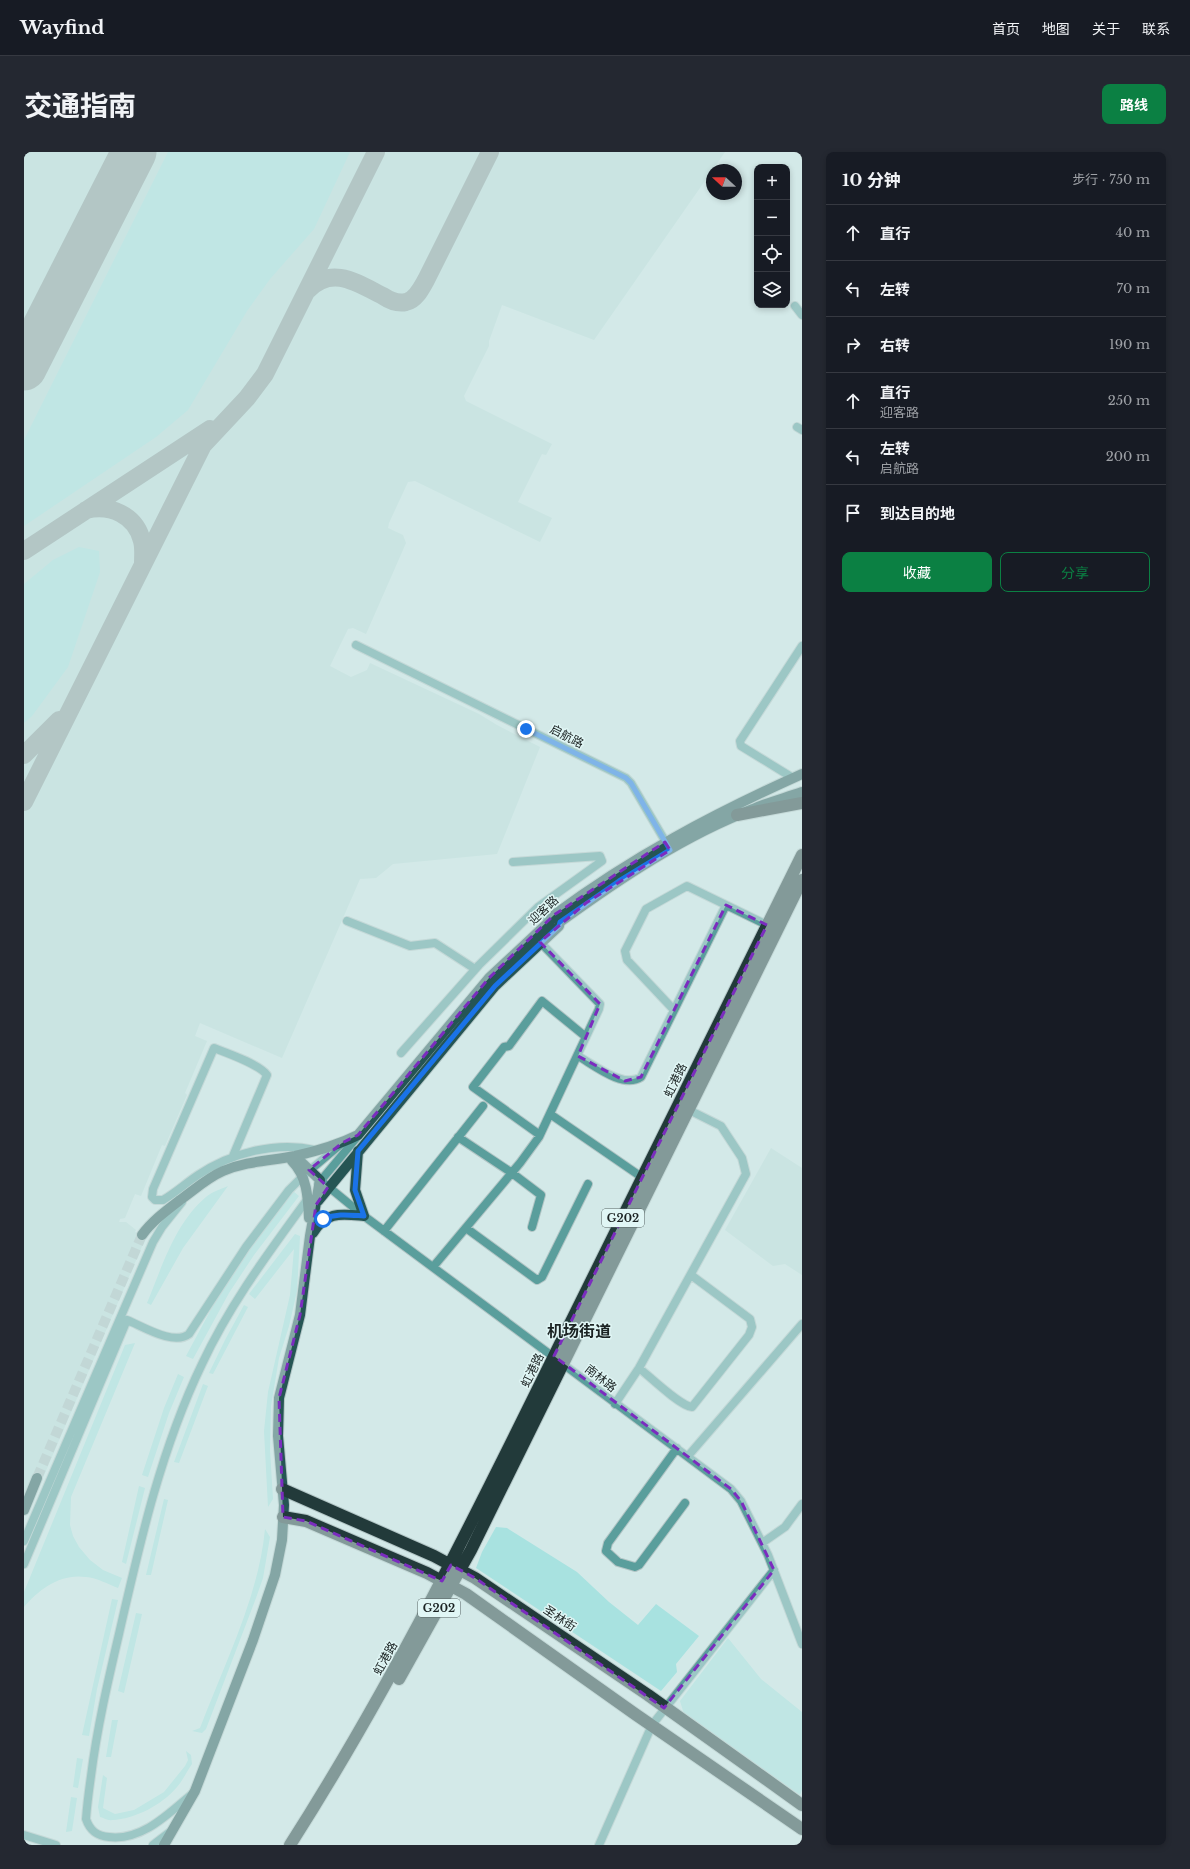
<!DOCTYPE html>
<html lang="zh">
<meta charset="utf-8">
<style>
:root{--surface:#171b24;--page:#242831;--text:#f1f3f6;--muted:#9ea1a6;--line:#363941;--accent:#0b8043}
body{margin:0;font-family:"Libre Baskerville","Noto Sans SC",serif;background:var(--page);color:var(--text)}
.controls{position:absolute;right:12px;top:12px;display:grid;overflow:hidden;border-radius:8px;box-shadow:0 2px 6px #0003}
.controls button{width:36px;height:36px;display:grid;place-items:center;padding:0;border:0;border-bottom:1px solid var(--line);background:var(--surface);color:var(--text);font:20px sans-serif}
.compass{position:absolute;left:682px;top:12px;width:36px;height:36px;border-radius:50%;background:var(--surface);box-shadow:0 2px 6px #0003;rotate:291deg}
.stop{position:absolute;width:12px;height:12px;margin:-9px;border:3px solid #1a73e8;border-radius:50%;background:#fff}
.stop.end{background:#1a73e8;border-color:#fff;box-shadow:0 1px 4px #0008}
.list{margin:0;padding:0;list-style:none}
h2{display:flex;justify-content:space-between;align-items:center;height:52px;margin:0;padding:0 16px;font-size:17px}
h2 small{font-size:13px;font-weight:400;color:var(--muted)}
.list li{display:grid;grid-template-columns:26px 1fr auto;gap:12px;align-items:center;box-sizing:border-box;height:56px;padding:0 16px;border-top:1px solid var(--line)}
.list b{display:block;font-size:15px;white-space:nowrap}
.list p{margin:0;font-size:13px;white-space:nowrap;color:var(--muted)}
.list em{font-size:13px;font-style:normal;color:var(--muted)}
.actions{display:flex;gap:8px;padding:12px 16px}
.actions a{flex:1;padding:9px 0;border:1px solid var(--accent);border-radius:8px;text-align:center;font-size:14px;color:var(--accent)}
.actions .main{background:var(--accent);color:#fff}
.icon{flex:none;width:22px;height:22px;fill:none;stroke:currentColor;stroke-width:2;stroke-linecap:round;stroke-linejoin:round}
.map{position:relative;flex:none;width:778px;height:1693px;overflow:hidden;border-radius:8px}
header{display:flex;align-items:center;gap:24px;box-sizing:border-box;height:56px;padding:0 20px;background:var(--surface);border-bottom:1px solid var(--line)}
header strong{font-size:19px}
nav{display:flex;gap:22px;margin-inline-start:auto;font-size:14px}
.intro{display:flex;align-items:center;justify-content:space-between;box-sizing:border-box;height:96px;padding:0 24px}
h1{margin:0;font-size:28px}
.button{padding:10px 18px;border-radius:8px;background:var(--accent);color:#fff;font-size:14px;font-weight:700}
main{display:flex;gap:24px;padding:0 24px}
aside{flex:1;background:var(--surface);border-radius:8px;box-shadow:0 2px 6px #0003}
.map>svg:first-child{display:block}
.built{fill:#bededc}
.green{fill:#a8e2e0}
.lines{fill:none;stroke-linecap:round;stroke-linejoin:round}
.taxiway{stroke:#8c9c9c;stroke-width:18}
.runway{stroke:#8c9c9c;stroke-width:45}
.major-tunnel{stroke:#aec1c1;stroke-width:10;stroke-dasharray:10 5;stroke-linecap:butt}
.minor-casing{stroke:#b2c5c5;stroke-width:10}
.major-casing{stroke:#b2c5c5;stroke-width:12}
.highway-casing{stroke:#b2c5c5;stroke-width:14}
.minor{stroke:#5a9e9c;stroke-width:8}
.major{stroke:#255554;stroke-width:10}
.highway{stroke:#223a3a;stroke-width:12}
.route{stroke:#1a73e8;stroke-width:5}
.marked{fill:none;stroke:#7b2cbf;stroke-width:3;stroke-dasharray:8 5;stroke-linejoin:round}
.labels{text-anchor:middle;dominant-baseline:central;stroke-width:3;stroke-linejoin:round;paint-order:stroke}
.shield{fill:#e0f6f5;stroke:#566262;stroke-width:1}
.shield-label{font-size:11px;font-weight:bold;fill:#1b2323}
.street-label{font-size:12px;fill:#1b2323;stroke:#e0f6f5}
.district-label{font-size:16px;font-weight:bold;fill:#1b2323;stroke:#e0f6f5}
</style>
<header>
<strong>Wayfind</strong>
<nav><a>首页</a><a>地图</a><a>关于</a><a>联系</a></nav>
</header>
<div class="intro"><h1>交通指南</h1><a class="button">路线</a></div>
<main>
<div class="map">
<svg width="778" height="1693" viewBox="0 0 778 1693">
<rect width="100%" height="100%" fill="#d3e9e8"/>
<path class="built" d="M0,0H701L570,188L478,153L465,189V194L440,244L442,249L528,292L522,303L518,302L494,350L528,366L516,390L391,329L384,330L365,371L364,376L379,383L382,391L342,482L329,476L324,477L306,514L327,525L343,518L346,511L455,562L473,573L516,595L473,702L369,712L352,726L336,727L258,906L176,871L171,884L183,889L161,941L163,943L141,994L138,993L117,1044L111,1042L101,1066L96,1067L95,1070H102L112,1078L111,1080L122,1085L18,1328L0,1346Z
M747,996L778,1016V1123L761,1112L749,1114L701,1078Z"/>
<path class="green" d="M144,0H326L290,77L246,127L223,159L164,258L132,285L0,374V288Z
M55,395L75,399L76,420L44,515L8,564L0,571V432L29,408Z
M204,1034L159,1096L127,1153L123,1151C138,1115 151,1071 182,1045C188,1040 197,1037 204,1034Z
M269,1039L275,1044L230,1103L205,1141L169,1207L162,1204L191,1150L229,1091Z
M271,1082L276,1084L273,1139L265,1174L255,1206L247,1254L246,1298L249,1347L244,1355L240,1279L244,1240L266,1143L270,1097L231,1147L225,1142Z
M220,1153L224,1155L189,1222L185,1221L201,1188Z
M111,1191L47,1345L46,1373L49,1384L55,1395L66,1408L79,1418L98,1426L94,1436C84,1432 73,1426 62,1425C37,1421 15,1437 0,1455V1440L101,1193Z
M154,1222L160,1225L145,1261L124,1325L118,1323L140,1256Z
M179,1232L184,1234L155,1311L150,1310Z
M115,1334L121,1336L102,1412L98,1410Z
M140,1347L144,1348L127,1423H122Z
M472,1375L483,1376L553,1420L585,1450L614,1473L632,1452L675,1484L652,1512L653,1520L637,1539L452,1416L458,1400Z
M241,1377L246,1385L239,1426L232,1446L182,1577L178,1581L168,1579L176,1576C200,1513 235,1444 241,1377Z
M88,1447L94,1448L73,1537L65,1584L58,1583Z
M112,1461L118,1462L100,1541L94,1539Z
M704,1486L737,1527L778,1560V1638L776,1643L660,1562L656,1549Z
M88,1568H94L87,1605H82Z
M162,1599L167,1603L168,1612C163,1619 159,1628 153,1635C138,1653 111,1667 88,1668C84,1669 80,1666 76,1665L74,1655L79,1623L83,1626L79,1656L91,1662L110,1658L140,1640L161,1614L164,1608Z
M53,1606L59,1607L54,1636L49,1635Z
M47,1645L53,1646L48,1679L42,1680Z"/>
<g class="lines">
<path class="taxiway" d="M284,138C308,113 333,131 359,144C365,148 374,152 382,150C392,148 398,135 402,128L466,0
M62,358C86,352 112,363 118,389C120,396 119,404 119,411
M0,399L186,277
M0,603L35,568
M0,650L179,293L223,246L241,222L352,0"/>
<path class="runway" d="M0,216L110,0"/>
<path class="major-tunnel" d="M13,1326L118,1083"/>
<defs>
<path id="minor" d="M771,154L778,163
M773,275L778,278
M332,493L602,626L607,631L644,694
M769,626L717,594L716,589L778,494
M514,755L525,770
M323,769L386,794L411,791L451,817
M650,858L603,808L601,799L622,757L663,734L743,773
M377,901L455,813L514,755L578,709L576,704L489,710
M554,904C570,913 599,937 617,925L702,753
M526,962L619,1026
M516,983L449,935L480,895L485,894L518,849L562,885
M434,985L488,1021L517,1043L508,1075
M209,1004L243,923C235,912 203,901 190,896L129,1037L128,1045L131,1048H139C151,1041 162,1031 174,1023C207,1001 252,989 291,998
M294,1032L334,984
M301,1032L340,1064L707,1337L717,1349L744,1403L778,1492
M442,1076L513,1128L518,1125L564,1032
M360,1079L459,954
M409,1115L496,1011L515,985L575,857L576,852L516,790
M615,1216C625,1224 656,1254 668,1255L725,1183L728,1175L726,1167L667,1123
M591,1252L615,1216L722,1022L718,1006L697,974L665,958
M653,1296L584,1391L582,1399L594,1410L611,1415L615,1413L661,1351
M664,1304L778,1172
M0,1389L129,1090L138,1075L158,1050
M738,1391L761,1375L778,1352
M0,1412L103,1168C120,1175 150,1194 165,1182L222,1095L265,1038L279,1024L317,992
M168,1642C144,1662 118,1689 85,1685C73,1684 66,1679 62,1667C63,1653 65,1638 67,1624C73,1576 84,1529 95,1482C116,1390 137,1297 178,1212C207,1150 246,1099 285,1045
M0,1683L32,1693
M129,1693L146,1680
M575,1693L628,1573L750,1418"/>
<path id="major" d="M268,1009C283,1024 284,1045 285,1066
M294,1049L471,834L535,774L536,770C595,727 661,683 729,657C745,650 761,646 778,640
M289,1081C302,1059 317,1062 340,1064L331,1038L334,999
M118,1083C128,1069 143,1058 156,1048C170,1038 183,1026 199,1019C223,1009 246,1009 271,1004C293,999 314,993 334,983L465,826L525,770L530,763C608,705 689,662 778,622
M0,1358L13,1326
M140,1693L171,1639L229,1488L251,1423L258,1388L260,1353L254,1284L255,1246L276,1163L286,1084L296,1028L271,1004"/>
<path id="highway" d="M713,663L778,651
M258,1337L410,1404L451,1426L624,1543L778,1653
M259,1365L282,1369L403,1421L442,1442L611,1562L778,1677
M375,1527L447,1398L778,728
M266,1693C369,1532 453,1361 537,1190C617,1028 698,865 778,703"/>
</defs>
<use href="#minor" class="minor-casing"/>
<use href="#major" class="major-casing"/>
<use href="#highway" class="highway-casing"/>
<use href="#minor" class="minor"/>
<use href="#major" class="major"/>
<use href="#highway" class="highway"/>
</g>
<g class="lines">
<path class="route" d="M299,1067C313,1061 325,1063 340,1064L331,1038L334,999L471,834L535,774L536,770L595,729L646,698L607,631L602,626L502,577"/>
</g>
<path d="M0 0H778V1693H0ZM641,690L646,698L562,751L516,790L576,852L554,904L601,929L617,925L702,753L743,773L530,1204L707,1337L717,1349L750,1418L640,1556L451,1426L427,1413L418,1429L282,1369L259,1365L255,1246L276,1163L292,1053L304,1035L285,1018L318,991L334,983L465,826L530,763Z" fill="#d3e9e8" fill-opacity=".55" fill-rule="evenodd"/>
<path class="marked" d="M641,690L646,698L562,751L516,790L576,852L554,904L601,929L617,925L702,753L743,773L530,1204L707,1337L717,1349L750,1418L640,1556L451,1426L427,1413L418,1429L282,1369L259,1365L255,1246L276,1163L292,1053L304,1035L285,1018L318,991L334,983L465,826L530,763Z"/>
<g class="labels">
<g class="shield">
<rect x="578" y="1057" width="42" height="18" rx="3"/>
<rect x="394" y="1447" width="42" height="18" rx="3"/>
</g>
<g class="shield-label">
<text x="599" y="1066">G202</text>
<text x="415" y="1456">G202</text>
</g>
<g class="street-label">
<text transform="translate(543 584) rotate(27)">启航路</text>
<text transform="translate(519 758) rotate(-43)">迎客路</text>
<text transform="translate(651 928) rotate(-64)">虹港路</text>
<text transform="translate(508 1218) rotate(-64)">虹港路</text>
<text transform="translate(577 1226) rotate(38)">南林路</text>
<text transform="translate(536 1466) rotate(34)">圣林街</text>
<text transform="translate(361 1506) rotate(-61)">虹港路</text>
</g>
<g class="district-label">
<text x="555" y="1179">机场街道</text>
</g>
</g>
</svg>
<div class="controls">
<button>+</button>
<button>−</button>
<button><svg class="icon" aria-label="locate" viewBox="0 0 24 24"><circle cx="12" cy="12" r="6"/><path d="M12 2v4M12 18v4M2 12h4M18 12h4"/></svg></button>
<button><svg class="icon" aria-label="layers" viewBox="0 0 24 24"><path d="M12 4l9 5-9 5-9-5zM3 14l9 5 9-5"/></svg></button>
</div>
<svg class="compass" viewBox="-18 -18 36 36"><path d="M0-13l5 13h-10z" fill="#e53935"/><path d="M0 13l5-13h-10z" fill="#9ea1a6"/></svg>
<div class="stop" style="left:299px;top:1067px"></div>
<div class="stop end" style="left:502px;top:577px"></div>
</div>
<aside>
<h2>10 分钟<small>步行 · 750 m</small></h2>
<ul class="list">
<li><svg class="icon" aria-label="ahead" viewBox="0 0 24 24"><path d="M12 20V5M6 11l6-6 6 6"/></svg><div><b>直行</b></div><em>40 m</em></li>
<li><svg class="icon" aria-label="left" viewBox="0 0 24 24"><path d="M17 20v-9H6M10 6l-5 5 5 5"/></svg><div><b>左转</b></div><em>70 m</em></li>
<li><svg class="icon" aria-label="right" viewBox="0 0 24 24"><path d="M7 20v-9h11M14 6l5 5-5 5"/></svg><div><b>右转</b></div><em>190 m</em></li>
<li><svg class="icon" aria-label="ahead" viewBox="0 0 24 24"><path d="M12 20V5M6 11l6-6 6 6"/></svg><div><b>直行</b><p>迎客路</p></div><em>250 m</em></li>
<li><svg class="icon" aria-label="left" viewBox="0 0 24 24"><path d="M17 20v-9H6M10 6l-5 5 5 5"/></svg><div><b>左转</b><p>启航路</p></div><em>200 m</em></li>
<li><svg class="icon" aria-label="arrive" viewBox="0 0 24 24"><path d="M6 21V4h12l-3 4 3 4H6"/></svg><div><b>到达目的地</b></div></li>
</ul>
<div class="actions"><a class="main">收藏</a><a>分享</a></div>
</aside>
</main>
